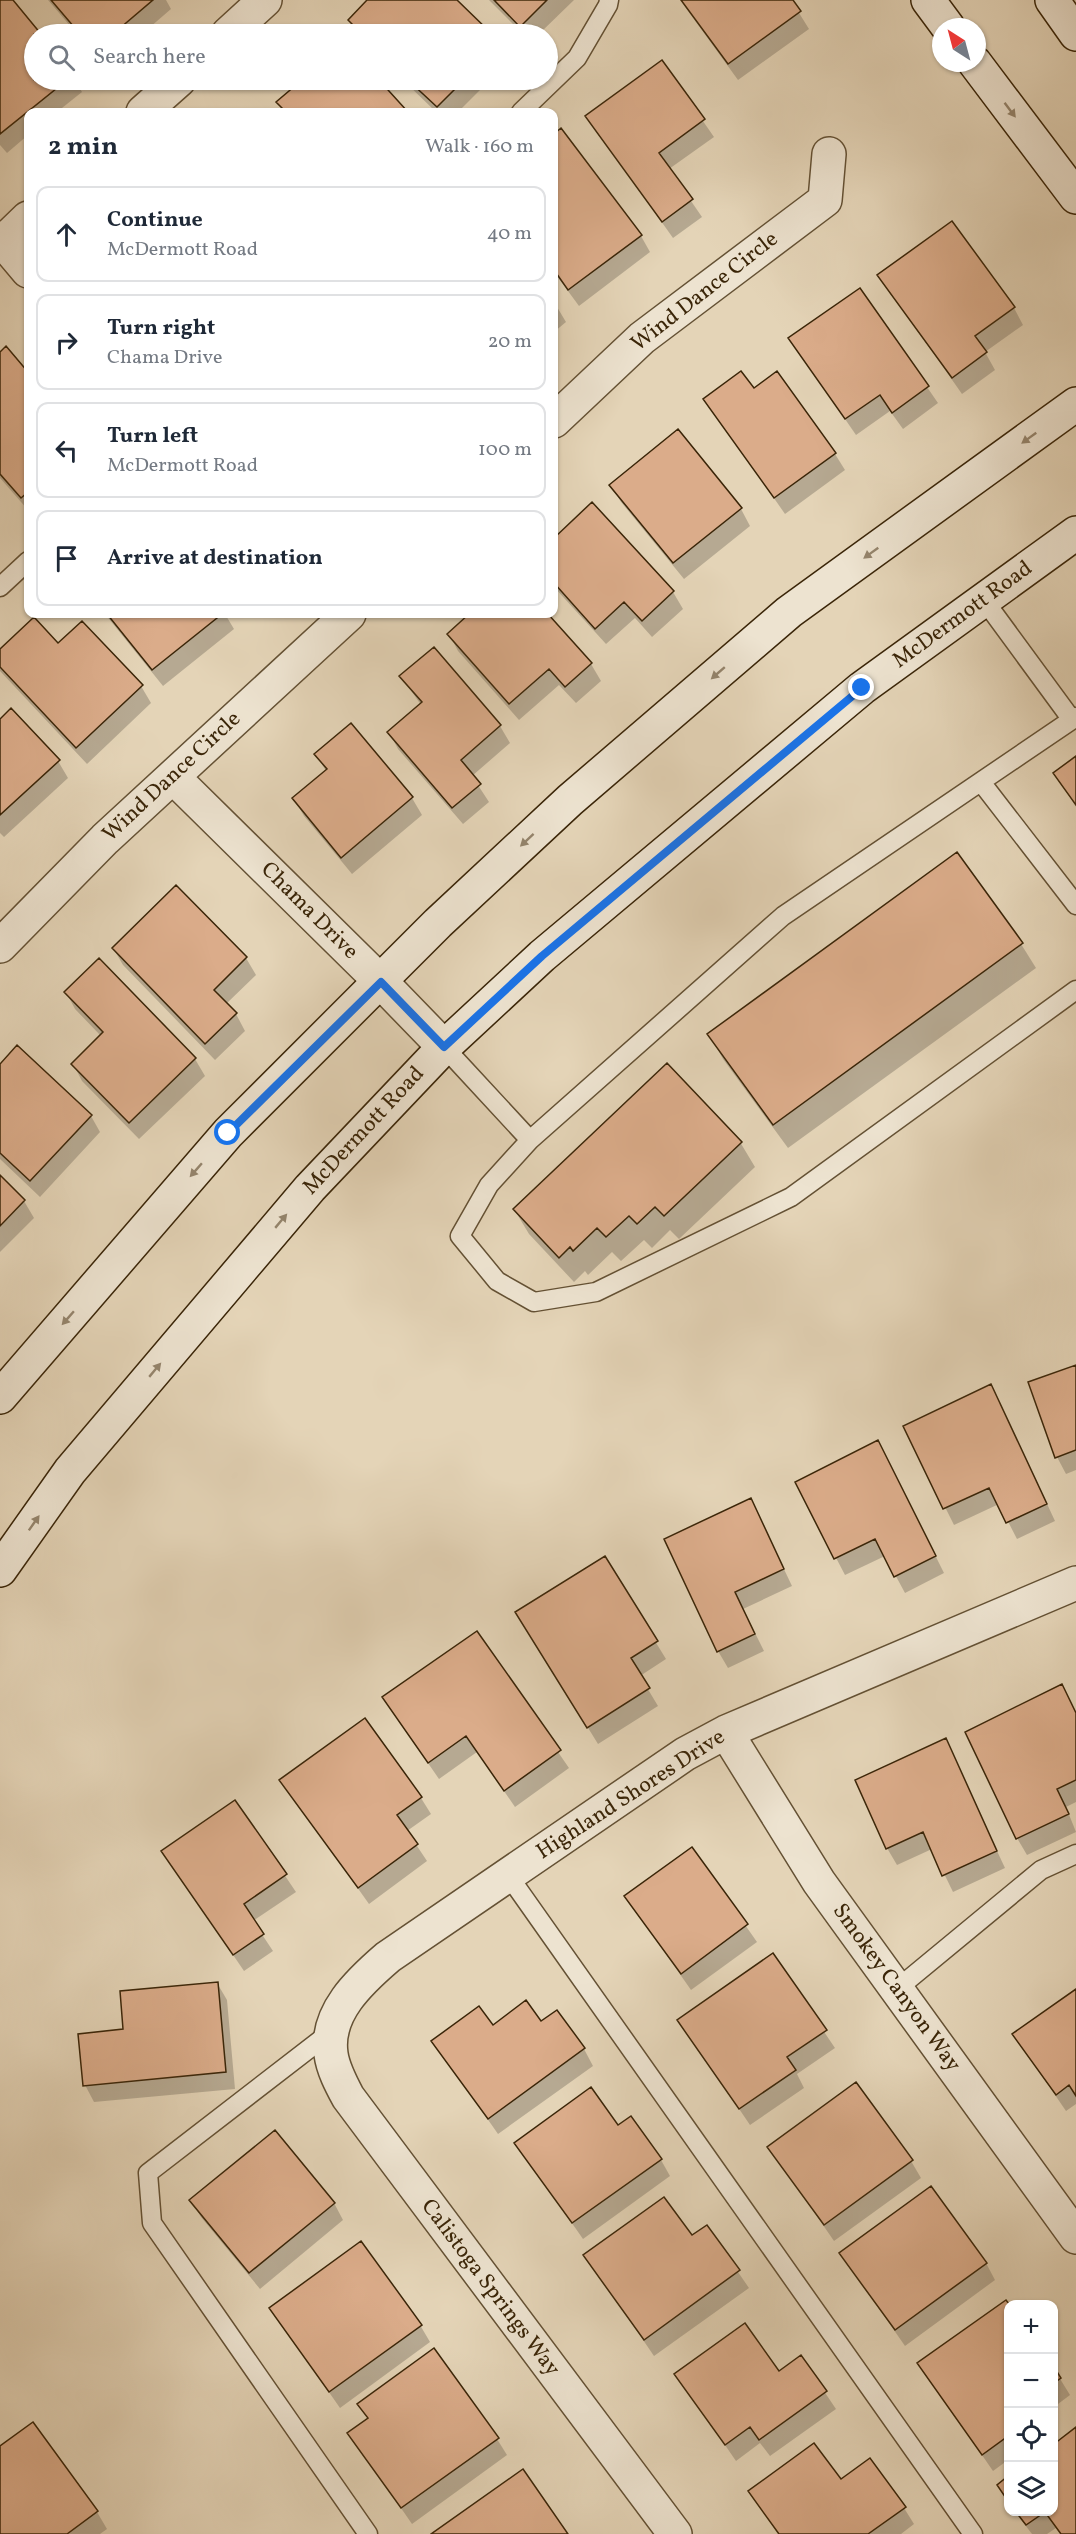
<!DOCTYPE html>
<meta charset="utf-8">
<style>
:root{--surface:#fff;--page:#f2f2f3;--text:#1f2937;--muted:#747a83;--line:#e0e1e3}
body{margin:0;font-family:Vollkorn,serif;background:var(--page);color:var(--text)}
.controls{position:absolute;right:18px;bottom:18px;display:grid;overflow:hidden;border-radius:12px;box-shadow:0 2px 4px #0004}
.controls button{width:54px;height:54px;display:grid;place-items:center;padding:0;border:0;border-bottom:2px solid var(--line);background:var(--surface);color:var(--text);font:30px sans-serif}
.compass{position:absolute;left:932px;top:18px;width:54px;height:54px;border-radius:50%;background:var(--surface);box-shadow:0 2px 4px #0004;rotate:324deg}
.stop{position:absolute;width:18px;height:18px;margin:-14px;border:4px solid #1a73e8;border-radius:50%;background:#fff}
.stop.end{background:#1a73e8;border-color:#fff;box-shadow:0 2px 6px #0008}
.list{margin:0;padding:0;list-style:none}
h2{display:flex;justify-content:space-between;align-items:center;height:78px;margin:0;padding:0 24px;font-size:26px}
h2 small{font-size:20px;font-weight:400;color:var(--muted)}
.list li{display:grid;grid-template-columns:39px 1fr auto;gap:18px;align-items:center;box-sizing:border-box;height:96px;margin:0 12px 12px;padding:0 12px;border:2px solid var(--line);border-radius:12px}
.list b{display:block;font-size:22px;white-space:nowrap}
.list p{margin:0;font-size:20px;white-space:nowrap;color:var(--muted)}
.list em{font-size:20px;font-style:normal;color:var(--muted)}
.icon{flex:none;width:33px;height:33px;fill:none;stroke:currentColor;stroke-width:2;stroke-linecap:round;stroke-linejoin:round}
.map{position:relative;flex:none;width:1076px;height:2534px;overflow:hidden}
.search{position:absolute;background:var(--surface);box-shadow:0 2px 4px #0004;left:24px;top:24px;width:534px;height:66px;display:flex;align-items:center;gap:15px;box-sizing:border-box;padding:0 21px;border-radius:33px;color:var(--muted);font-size:22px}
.panel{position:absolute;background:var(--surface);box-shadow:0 2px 4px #0004;left:24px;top:108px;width:534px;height:510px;border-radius:12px}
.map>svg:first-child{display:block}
.shadow{fill:#0003}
.building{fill:#dbac8a;stroke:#3a2508;stroke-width:1.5}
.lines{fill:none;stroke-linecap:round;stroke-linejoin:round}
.service-casing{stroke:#645134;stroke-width:21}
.minor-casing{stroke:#645134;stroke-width:36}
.secondary-casing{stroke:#3a2508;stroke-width:36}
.service{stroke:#ede3d0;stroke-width:18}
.minor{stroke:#ede3d0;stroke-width:33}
.secondary{stroke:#ede3d0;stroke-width:33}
.oneway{fill:#94846c}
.route{stroke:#1a73e8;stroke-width:8}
.labels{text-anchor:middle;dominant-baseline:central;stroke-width:4.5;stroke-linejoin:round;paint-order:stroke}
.street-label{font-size:22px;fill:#3a2508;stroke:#ede3d0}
</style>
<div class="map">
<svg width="1076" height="2534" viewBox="0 0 1076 2534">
<rect width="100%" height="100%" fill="#e4d4b7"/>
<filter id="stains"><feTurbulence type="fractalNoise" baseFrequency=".00333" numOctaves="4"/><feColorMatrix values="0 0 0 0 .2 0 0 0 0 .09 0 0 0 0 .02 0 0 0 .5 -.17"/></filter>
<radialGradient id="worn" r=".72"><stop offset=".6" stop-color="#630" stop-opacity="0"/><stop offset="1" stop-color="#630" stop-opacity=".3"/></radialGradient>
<path class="shadow" d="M0,0H11L39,34H34V80H75L82,92L57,112H28V135L7,153L0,145Z
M48,0H166L171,9L142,34H77Z
M369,0H455L490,34H358L349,20Z
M489,0H574L539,34H523Z
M680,0H791L809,29L738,80Z
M662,62L714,137L669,169L702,217L673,238L587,117Z
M305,80H377L406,112H284L278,102Z
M403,80H490L458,112H436Z
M561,130L641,236L650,252L579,306L554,272V136Z
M879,276L1014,308L1023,325L985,352L995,370L962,394Z
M860,290L938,403L903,429L890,411L856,435L790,339Z
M554,302L566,322L554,332Z
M6,349L28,374V510L0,478V354Z
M754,390L835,454L845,470L785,514L705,399Z
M611,485L741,509L750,526L684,579L621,502Z
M592,504L673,592L683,609L652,637L635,618L606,644L554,587V540Z
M105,614H225L234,629L163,686Z
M472,614H546L591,664L601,681L576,703L559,685L519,720L458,651L449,634Z
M58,645L141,686L151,703L87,764L0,671V651Z
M434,649L500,726L510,743L472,776L489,802L463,824L398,749L389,732L421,705L401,676Z
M0,721L58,761L68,778L4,837L0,833Z
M351,725L412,798L422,815L352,874L304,816L294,799L326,771L316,754Z
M1076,758V807L1055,773Z
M176,887L246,958L256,975L226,1004L236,1014L245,1031L215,1060L123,965L113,948Z
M1021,944L1036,968L788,1148L723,1059L709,1034Z
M66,992L195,1059L205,1076L139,1139L82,1081L73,1064L101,1036L75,1009Z
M0,1066L91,1116L100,1132L40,1197L0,1159Z
M740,1142L755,1167L679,1239L670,1230L652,1248L644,1240L621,1261L612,1252L588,1275L585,1271L574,1282L529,1234L514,1209Z
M0,1177L24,1201L34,1218L0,1252Z
M1076,1366V1470L1066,1474L1057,1457Z
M1000,1403L1055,1521L1017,1539L999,1504L954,1525L905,1427Z
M887,1459L944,1573L905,1593L885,1556L845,1575L797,1483Z
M751,1500L792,1586L743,1609L764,1651L728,1668L718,1651Z
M604,1558L666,1659L640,1676L658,1706L598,1744L527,1629Z
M476,1633L569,1768L515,1807L477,1752L439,1779L394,1714Z
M1076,1713V1802L1066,1807L1076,1832L1027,1855L1017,1838Z
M945,1740L1005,1868L953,1892L932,1849L897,1865L887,1848Z
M281,1780L421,1798L431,1814L407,1831L427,1861L369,1904Z
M235,1802L296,1892L253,1921L273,1951L244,1971L163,1852Z
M692,1849L757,1942L691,1990L626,1897Z
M772,1955L835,2048L797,2074L804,2088L750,2125L679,2020Z
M217,1983L227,2000L235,2089L94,2102L85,2085L125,2030Z
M1076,1991V2104L1066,2111L1014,2035Z
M541,2023L584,2049L593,2066L498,2134L433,2041L492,2027Z
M618,2128L661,2160L670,2176L583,2239L516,2143Z
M769,2147L911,2161L921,2178L834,2241Z
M191,2200L334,2203L343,2220L260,2289L201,2217Z
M707,2227L749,2288L654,2356L585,2255L691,2237Z
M841,2254L986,2263L995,2280L905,2346Z
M1008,2306V2460L993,2471L919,2364Z
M271,2309L420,2325L430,2342L340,2408Z
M801,2357L836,2409L770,2456L760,2443L736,2461L676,2374L779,2373Z
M1054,2369L1070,2395L1054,2407Z
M359,2404L497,2439L507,2455L412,2524L349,2433L368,2419Z
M33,2424L97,2512L107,2529L100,2534H0V2448Z
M1076,2429V2534H1060L1056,2528L1047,2534H1032L1015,2512H1054V2446Z
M840,2481L904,2508L914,2524L901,2534H778L750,2492Z"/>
<path class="building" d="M0,0H13L41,34H34V80H67L0,134Z
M51,0H153L113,34H80Z
M367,0H457L492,34H362L348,20Z
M494,0H547L520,27Z
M681,0H793L801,11L728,64Z
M662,60L705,119L659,153L693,199L662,222L585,116Z
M302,80H379L408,112H286L276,102Z
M408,80H464L437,107Z
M561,128L642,235L568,290L554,270V134Z
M952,221L1015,307L975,336L987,352L952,378L877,275Z
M860,288L929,386L892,413L880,395L845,419L788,338Z
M6,346L28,372V492L21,498L0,474V352Z
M741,371L754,388L777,371L836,453L774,498L703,399Z
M678,429L742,508L673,563L609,485Z
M592,502L674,591L642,621L624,602L595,629L554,583V538Z
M107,614H222L152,670Z
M469,614H548L592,663L565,687L549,669L509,704L447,634Z
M34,617L58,643L82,621L143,685L76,748L0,667V649Z
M434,647L501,725L461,760L481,784L452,808L387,732L422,702L399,676Z
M11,708L60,760L0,815V719Z
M351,723L413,797L341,858L292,798L327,769L314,754Z
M1076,756V805L1053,773Z
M957,852L1023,943L773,1125L707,1034Z
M176,885L247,957L214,990L237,1013L205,1044L112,948Z
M99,958L196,1058L129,1123L71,1064L103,1032L64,992Z
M17,1045L92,1115L30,1181L0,1153V1064Z
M667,1063L742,1142L664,1216L655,1207L637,1224L629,1216L606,1237L597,1228L573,1251L570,1247L559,1258L513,1209Z
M0,1175L25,1200L0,1226Z
M1076,1365V1450L1055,1458L1028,1382Z
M991,1384L1047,1504L1006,1523L989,1488L943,1509L903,1426Z
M878,1440L936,1556L894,1577L875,1539L834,1559L795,1482Z
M751,1498L784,1569L735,1592L755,1634L717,1652L664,1539Z
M605,1556L658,1641L631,1658L650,1688L587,1728L515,1612Z
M477,1631L561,1750L504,1791L466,1736L428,1763L382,1697Z
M1062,1684L1076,1713V1780L1057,1789L1069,1814L1016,1839L965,1732Z
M365,1718L422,1797L397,1815L418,1844L358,1888L279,1780Z
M946,1738L997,1851L942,1876L923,1832L886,1849L855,1780Z
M235,1800L287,1874L244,1904L264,1934L233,1955L161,1851Z
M692,1847L748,1924L681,1974L624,1896Z
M773,1953L827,2030L787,2057L796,2070L739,2109L677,2020Z
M218,1982L226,2072L83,2086L78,2034L123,2029L120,1991Z
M1076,1989V2096L1069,2085L1056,2095L1012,2034Z
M526,2000L541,2021L557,2010L585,2048L488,2119L431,2041L479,2006L493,2025Z
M856,2082L913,2160L824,2225L767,2147Z
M591,2087L618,2125L631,2116L662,2159L572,2223L514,2143Z
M275,2130L335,2203L249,2273L189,2200Z
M931,2186L987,2263L895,2330L839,2253Z
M664,2197L692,2235L707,2225L740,2270L644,2340L583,2255Z
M361,2241L422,2325L329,2392L269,2308Z
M1006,2300L1009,2304L1008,2436L982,2455L917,2363Z
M745,2323L779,2371L801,2355L827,2391L759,2440L750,2427L725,2445L674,2374Z
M434,2348L499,2438L401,2508L347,2433L368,2418L357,2404Z
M1054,2367L1061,2378L1054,2383Z
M33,2422L98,2511L67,2534H0V2446Z
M1076,2427V2534H1061L1045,2512L1026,2525L1016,2512H1054V2444Z
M814,2443L841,2479L870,2458L906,2507L868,2534H779L748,2491Z
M523,2469L568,2534H431Z
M1008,2476V2501L997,2485Z"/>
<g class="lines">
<defs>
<path id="service" d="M521,112L577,58L608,5L609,0
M0,587L28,561
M984,600L1072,720
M981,782L1076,905
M444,1047L530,1140L489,1185L460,1236L497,1281L534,1302L596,1292L791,1197L1076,990
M530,1140L783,916L1076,717
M508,1875L973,2534
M897,1989L1041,1870L1076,1854
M332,2031L148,2173L152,2223L368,2534"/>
<path id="minor" d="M228,34L265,0
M143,112L179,80
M0,238L28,271
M0,245L28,218
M554,421L642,338L825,200L829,154
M173,777L381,982L444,1047
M0,946L105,839L349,614
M726,1732L819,1882L1076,2237
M675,2534L348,2097C341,2084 333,2069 331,2054C325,2013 360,1981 388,1957L685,1754L726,1732L1076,1583"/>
<path id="secondary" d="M928,0L948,27
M1052,0L1076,34
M975,63L1076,197
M0,1397L228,1133L438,923L570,800L789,612L1076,404
M0,1570L70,1471L310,1188L444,1047L542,956L862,688L1076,533"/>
</defs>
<use href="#service" class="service-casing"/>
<use href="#minor" class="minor-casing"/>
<use href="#secondary" class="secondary-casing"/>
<use href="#service" class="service"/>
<use href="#minor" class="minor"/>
<use href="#secondary" class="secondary"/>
</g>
<defs><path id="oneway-solid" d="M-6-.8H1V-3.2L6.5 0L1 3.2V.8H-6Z" transform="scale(1.5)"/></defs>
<g class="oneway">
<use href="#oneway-solid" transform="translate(1010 110) rotate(53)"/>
<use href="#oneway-solid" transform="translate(1029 438) rotate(144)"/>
<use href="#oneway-solid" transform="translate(871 553) rotate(144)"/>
<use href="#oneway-solid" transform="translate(718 673) rotate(139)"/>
<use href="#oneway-solid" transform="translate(527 840) rotate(137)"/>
<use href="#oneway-solid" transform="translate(196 1170) rotate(131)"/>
<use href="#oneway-solid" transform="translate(281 1221) rotate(-50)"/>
<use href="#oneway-solid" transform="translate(68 1318) rotate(131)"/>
<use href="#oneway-solid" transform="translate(155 1370) rotate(-50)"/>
<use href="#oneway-solid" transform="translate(34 1523) rotate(-55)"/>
</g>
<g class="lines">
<path class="route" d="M228,1133L381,982L444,1047L542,956L862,688"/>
</g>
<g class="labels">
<g class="street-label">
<text transform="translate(705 292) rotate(-38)">Wind Dance Circle</text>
<text transform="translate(963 615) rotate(-36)">McDermott Road</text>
<text transform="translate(172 777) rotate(-43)">Wind Dance Circle</text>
<text transform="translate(309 911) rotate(45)">Chama Drive</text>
<text transform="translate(364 1131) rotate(-47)">McDermott Road</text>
<text transform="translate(631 1795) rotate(-33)">Highland Shores Drive</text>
<text transform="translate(896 1988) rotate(54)">Smokey Canyon Way</text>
<text transform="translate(490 2288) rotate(53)">Calistoga Springs Way</text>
</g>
</g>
<rect width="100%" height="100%" filter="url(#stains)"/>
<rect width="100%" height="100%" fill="url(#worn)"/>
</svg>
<div class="controls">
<button>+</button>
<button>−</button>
<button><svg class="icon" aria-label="locate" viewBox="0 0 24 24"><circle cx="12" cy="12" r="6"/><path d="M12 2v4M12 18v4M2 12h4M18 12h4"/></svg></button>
<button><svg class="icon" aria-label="layers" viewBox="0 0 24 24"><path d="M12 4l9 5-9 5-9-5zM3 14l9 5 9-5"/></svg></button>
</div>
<svg class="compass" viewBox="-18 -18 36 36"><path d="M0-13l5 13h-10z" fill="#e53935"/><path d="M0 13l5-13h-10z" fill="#747a83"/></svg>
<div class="stop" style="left:228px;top:1133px"></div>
<div class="stop end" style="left:862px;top:688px"></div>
<div class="search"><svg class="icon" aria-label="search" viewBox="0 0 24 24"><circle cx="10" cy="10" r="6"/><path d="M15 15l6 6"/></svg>Search here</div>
<section class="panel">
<h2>2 min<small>Walk · 160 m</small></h2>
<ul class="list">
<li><svg class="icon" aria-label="ahead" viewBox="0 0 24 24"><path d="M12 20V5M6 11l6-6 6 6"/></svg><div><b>Continue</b><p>McDermott Road</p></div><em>40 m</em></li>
<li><svg class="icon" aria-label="right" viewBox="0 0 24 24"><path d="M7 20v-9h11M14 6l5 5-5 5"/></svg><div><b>Turn right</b><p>Chama Drive</p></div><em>20 m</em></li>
<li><svg class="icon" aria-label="left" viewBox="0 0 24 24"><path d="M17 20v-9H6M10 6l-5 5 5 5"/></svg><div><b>Turn left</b><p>McDermott Road</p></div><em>100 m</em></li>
<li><svg class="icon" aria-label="arrive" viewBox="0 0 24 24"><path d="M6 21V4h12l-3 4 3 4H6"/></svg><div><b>Arrive at destination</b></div></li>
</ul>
</section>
</div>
